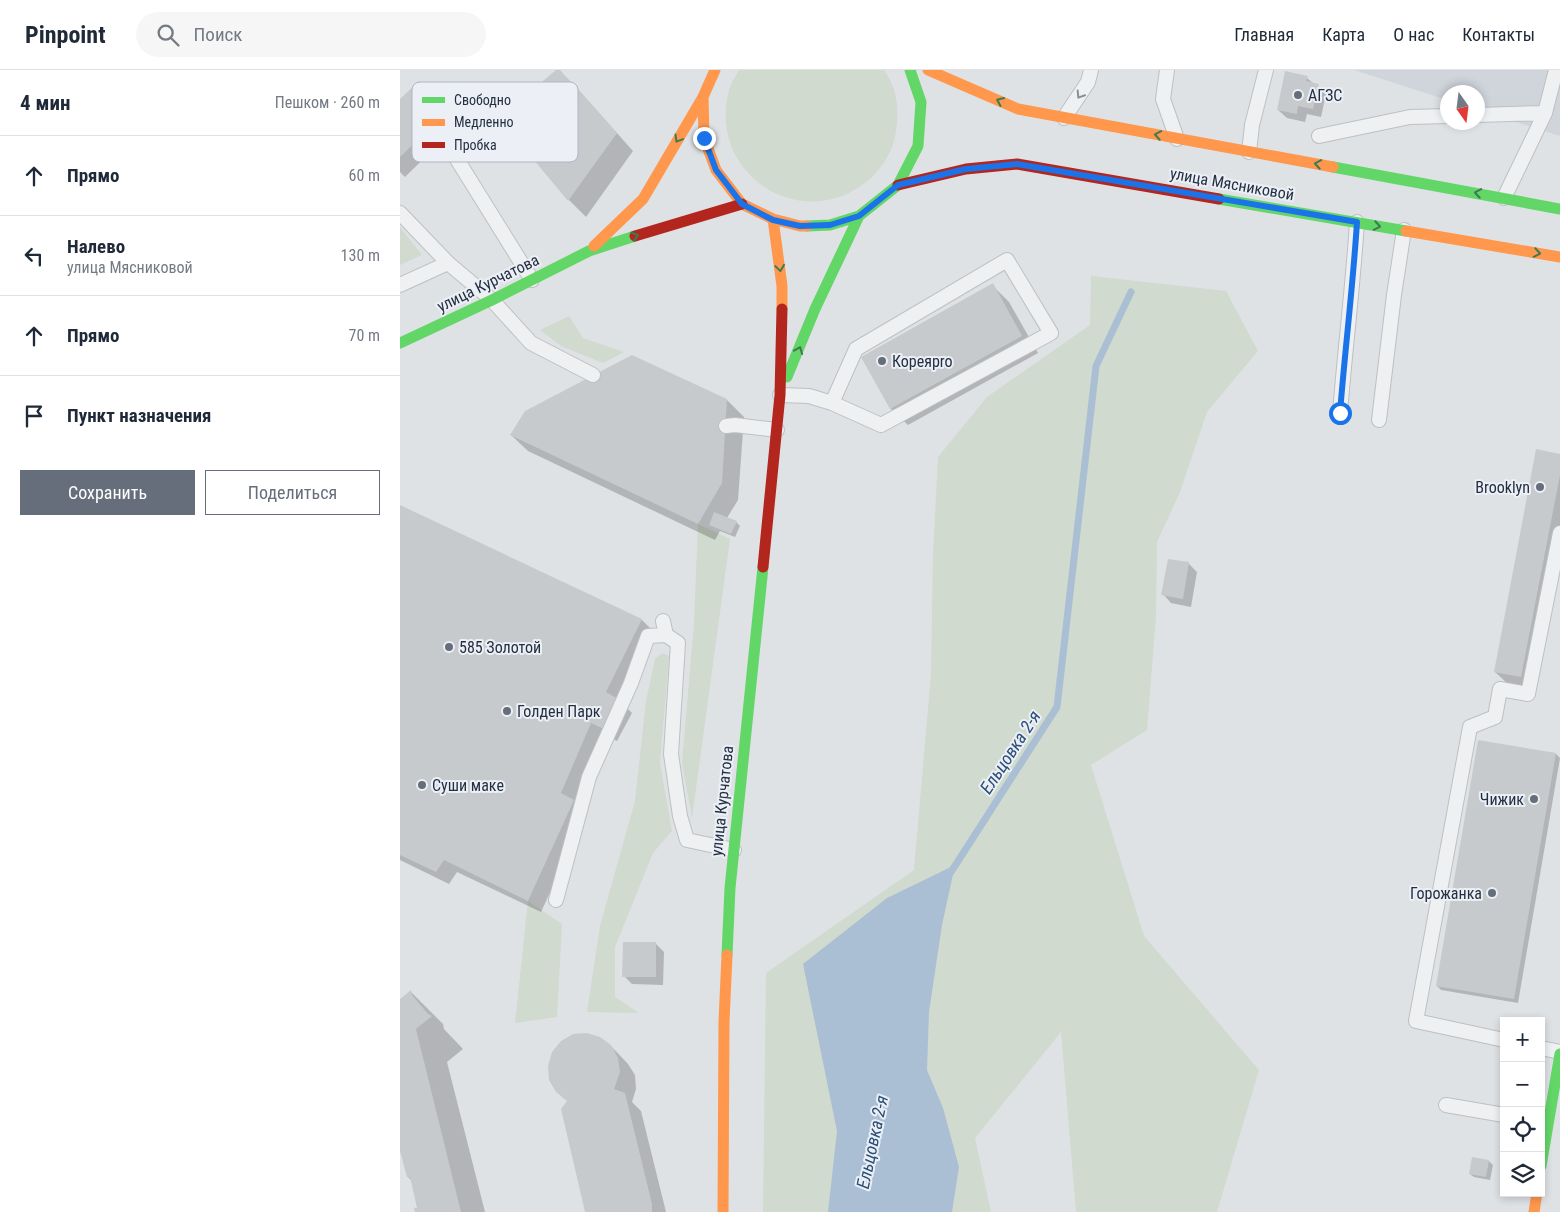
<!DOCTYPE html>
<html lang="ru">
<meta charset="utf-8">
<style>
:root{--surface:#fff;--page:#f6f6f7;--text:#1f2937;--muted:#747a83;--line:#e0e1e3;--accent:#656e7a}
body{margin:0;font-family:"Roboto Condensed",sans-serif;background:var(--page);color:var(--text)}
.controls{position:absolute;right:15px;bottom:15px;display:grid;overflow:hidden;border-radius:0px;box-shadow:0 2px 8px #0003}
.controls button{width:45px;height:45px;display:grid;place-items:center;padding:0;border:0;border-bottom:1px solid var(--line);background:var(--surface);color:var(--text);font:25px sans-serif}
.compass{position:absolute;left:1040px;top:15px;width:45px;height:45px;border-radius:50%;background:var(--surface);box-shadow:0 2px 8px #0003;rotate:166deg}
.stop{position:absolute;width:15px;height:15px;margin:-11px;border:4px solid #1a73e8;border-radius:50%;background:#fff}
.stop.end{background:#1a73e8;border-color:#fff;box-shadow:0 1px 5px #0008}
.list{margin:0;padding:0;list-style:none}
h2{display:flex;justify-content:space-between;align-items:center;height:65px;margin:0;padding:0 20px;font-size:21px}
h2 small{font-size:16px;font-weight:400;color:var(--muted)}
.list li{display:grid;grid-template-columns:32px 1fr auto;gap:15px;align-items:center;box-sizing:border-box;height:80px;padding:0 20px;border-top:1px solid var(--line)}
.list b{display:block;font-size:19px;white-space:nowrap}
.list p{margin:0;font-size:16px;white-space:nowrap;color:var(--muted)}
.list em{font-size:16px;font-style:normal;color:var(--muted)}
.actions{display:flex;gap:10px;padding:15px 20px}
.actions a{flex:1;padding:11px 0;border:1px solid var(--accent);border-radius:0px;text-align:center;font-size:18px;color:var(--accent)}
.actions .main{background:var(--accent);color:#fff}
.icon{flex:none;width:28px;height:28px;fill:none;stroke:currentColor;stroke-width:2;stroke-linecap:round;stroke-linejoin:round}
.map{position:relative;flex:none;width:1160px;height:1142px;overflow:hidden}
header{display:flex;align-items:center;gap:30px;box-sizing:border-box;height:70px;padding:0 25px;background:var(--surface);border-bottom:1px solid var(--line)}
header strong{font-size:24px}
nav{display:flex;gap:28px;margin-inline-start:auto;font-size:18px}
.search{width:350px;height:45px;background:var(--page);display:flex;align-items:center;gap:12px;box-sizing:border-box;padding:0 18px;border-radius:28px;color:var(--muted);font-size:19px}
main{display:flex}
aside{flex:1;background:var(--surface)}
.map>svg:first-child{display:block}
.built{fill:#d0d5dc}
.green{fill:#d0dace}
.water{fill:#aabfd4}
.shadow{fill:#0003}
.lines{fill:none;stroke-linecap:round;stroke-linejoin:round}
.stream{stroke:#aabfd4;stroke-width:7}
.building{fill:#c7cacd}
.lane-casing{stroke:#bdc0c3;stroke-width:16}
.lane{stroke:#eef0f2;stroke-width:14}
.fast{stroke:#63d668;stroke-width:11}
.slow{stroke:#ff974d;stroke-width:11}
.jam{stroke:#b3261e;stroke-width:11}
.oneway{stroke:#899099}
.oneway2{stroke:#407a52}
.route{stroke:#1a73e8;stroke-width:6}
.poi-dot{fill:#656e7a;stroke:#ecf0f6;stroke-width:2}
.labels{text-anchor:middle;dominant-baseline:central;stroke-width:4;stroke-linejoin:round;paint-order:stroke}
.poi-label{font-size:16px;fill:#242f40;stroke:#ecf0f6;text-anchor:start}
.street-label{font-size:16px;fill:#242f40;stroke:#ecf0f6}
.water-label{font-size:18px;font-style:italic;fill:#2a4f78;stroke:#ecf0f6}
.key{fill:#ecf0f6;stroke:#b0b6bf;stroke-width:1}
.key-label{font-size:14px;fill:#242f40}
</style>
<header>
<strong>Pinpoint</strong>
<div class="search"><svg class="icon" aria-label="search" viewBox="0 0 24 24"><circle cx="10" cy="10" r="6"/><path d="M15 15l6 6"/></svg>Поиск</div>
<nav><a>Главная</a><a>Карта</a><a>О нас</a><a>Контакты</a></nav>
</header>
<main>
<aside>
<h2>4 мин<small>Пешком · 260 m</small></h2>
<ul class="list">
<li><svg class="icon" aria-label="ahead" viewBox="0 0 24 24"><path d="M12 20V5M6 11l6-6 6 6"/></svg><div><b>Прямо</b></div><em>60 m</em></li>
<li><svg class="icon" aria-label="left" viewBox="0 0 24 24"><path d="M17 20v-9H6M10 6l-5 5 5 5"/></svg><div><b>Налево</b><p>улица Мясниковой</p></div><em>130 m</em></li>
<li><svg class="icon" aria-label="ahead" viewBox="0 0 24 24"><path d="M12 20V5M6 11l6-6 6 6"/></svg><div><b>Прямо</b></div><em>70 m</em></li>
<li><svg class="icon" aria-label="arrive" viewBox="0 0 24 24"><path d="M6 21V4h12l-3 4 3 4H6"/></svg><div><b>Пункт назначения</b></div></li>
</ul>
<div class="actions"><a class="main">Сохранить</a><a>Поделиться</a></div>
</aside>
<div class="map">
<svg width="1160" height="1142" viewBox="0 0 1160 1142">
<rect width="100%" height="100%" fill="#dfe2e5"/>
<path class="built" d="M954,0H1160V66L1078,40V22H1048L1047,30Z"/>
<path class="green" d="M339,0H484C498,20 499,39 496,61C494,79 484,95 472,107C406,168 306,106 329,20C331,13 336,6 339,0Z
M0,157L22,185L0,195Z
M691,206L826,221L858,281L807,342L780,422L757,472L756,546L747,660L691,695L744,866L859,1000L817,1142H676L661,962L575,1068L591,1142H363L366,903L514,800L531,604L533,484L538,387L587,327L690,255Z
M169,246L183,268L224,282L203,293L161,276L140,260Z
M298,454L330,469L292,748L282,693L294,553Z
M262,583L269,586L260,693L272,761L253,783L215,877V927L239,943L187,942L200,856L235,731L246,631L255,589Z
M128,831L162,854L157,947L115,953Z"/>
<path class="water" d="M555,795L542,855L529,942L527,1000L543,1038L559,1097L552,1142H428L437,1061L403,894L487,828Z"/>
<path class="shadow" d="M158,0L175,16L233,81L186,147L169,130L101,48Z
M886,3L907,8L926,24L921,47L907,44L905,52L887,48L878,40Z
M19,13L60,53L5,107L0,102V30Z
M592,215L609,232L638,283L508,355L491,339L462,288Z
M327,330L344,347L338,430L327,448L336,452L340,456L335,467L320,461L315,470L128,381L111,365Z
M1160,385V482L1134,619L1108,614L1095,602Z
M0,436L242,550L254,562L220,631L232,643L217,671L204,664L175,732L186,744L141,842L57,802L49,814L0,790Z
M769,490L789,494L797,502L791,537L771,533L763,524Z
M1079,671L1156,684L1160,688L1118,933L1041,920L1037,916Z
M256,874L264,882L263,915L232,914L224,906Z
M11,922L43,954L44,959L63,979L47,992L85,1142H16L19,1139L12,1111L8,1107L0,1076V931Z
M211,976L228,994L235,1005L236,1019L232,1032L241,1041L266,1142H187Z
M1073,1088L1089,1091L1093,1095L1090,1110L1074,1107L1070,1104Z"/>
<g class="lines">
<path class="stream" d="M551,802L657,637L696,296L731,222"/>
</g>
<path class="building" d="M156,0H160L217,63L168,131L99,48Z
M885,1L908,6L906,11L919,14L913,39L898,36L897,44L877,40Z
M19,11L48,40L0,87V29Z
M593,213L622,266L490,339L461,287Z
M232,285L327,329L322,413L298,454L110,365L125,341Z
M1136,379L1160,384V405L1121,607L1094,602Z
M0,435L242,549L206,622L220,630L204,659L191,653L161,723L174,730L128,831L44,790L36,802L0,785Z
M314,442L337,451L331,464L309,455Z
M768,489L789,492L783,529L761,525Z
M1078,670L1156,683L1114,929L1036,916Z
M223,872H256V907H222Z
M11,920L12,925L28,944L32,946L16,959L61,1142H15L14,1138H17L10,1107H7L0,1081V929Z
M187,963L200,967L211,975L218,988L220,1002L214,1019L225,1023L252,1134V1142H185L161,1039L167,1031L156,1022L149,1010L148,996L152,982L161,971L173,964Z
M1072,1087L1089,1090L1086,1107L1069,1104Z"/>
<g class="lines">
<defs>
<path id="lane" d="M767,0L763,29L777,69
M1078,45L1145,43
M664,48L688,12L691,0
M919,66L1010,47L1048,46
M50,78L132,210
M849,82L852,55L866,0
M1104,128L1145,43L1156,0
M0,143L48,193
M0,215L48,193L92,230L131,273L193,305
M380,325L409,326L432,333L456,279L607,190L651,263L481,355L432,333
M940,343C945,279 953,216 957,152
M979,350L994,225L1004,160
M326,356L335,355L377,360
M263,551L266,565L278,573L271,684L280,746L287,770L334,780
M156,830L189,707L231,613L248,566L266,565
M1104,970L1016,951L1070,657L1095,647L1100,619L1128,624L1160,463
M1141,978L1160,982
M1046,1035L1104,1045"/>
</defs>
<use href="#lane" class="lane-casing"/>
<use href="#lane" class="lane"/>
<path class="fast" d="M933,97L1160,139
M819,129L1006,161
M407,156L430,155L459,146L498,115L518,76L521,32L510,0
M0,273L92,230L189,181L235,166
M387,307L415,239L459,146
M327,885L330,818L363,497
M1141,1096L1160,984"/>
<path class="slow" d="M315,0L303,27L304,68L316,100L342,134L373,149L400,156H407
M528,0L618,39L933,97
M373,149L382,216V239
M1006,161L1160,187
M194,176L243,129L303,27
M323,1142L324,952L327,885
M1134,1142L1137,1123"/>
<path class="jam" d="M498,115L566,99L617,94L819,129
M235,166L342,134
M363,497L380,325L382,239"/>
</g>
<defs><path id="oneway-chevron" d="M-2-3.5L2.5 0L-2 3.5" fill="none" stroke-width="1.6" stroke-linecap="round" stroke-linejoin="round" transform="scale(1.25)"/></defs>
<use class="oneway" href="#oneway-chevron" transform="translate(680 25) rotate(123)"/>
<g class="oneway2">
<use href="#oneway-chevron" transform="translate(600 31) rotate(-156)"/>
<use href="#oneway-chevron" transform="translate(758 65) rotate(-170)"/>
<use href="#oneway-chevron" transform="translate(278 69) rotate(121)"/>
<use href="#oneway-chevron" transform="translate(918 94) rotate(-170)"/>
<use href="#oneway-chevron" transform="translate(1078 123) rotate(-170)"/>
<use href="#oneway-chevron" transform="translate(977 156) rotate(10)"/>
<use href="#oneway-chevron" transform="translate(235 166) rotate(-18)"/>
<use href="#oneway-chevron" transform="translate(1137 183) rotate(10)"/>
<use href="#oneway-chevron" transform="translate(380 198) rotate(82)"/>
<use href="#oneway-chevron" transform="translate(399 280) rotate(-68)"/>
</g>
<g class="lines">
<path class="route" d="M304,68L316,100L342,134L373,150L400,156L430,155L459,146L498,115L566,99L617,94L957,152C953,216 945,279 940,343"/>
</g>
<g class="poi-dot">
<circle cx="898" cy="25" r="5"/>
<circle cx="482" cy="291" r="5"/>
<circle cx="1140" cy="417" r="5"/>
<circle cx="49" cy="577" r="5"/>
<circle cx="107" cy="641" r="5"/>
<circle cx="22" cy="715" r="5"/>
<circle cx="1134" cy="729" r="5"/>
<circle cx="1092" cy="823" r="5"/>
</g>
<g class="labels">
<g class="poi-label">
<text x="908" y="25">АГЗС</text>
<text x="492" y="291">Кореяpro</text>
<text x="1130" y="417" text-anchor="end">Brooklyn</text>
<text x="59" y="577">585 Золотой</text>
<text x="117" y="641">Голден Парк</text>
<text x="32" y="715">Суши маке</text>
<text x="1124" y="729" text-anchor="end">Чижик</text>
<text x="1082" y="823" text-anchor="end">Горожанка</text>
</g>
<g class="street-label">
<text transform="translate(832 114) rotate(10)">улица Мясниковой</text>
<text transform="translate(88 213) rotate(-26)">улица Курчатова</text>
<text transform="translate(322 731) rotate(-84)">улица Курчатова</text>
</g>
<g class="water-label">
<text transform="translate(610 682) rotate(-57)">Ельцовка 2-я</text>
<text transform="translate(472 1072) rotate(-78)">Ельцовка 2-я</text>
</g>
</g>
<rect x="12" y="12" width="166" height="80" rx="8" class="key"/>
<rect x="22" y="27" width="23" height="6" fill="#63d668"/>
<rect x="22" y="49" width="23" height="7" fill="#ff974d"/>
<rect x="22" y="72" width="23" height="6" fill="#b3261e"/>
<g class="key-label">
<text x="54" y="35">Свободно</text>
<text x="54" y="57">Медленно</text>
<text x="54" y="80">Пробка</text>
</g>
</svg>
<div class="controls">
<button>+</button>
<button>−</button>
<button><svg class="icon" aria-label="locate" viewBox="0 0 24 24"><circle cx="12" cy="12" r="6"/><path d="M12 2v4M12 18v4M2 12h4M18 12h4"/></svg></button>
<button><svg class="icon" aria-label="layers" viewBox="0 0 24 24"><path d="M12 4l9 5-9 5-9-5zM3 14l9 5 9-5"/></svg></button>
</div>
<svg class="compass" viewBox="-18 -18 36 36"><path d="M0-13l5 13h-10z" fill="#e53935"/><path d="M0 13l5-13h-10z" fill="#747a83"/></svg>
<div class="stop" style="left:940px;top:343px"></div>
<div class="stop end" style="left:304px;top:68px"></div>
</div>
</main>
